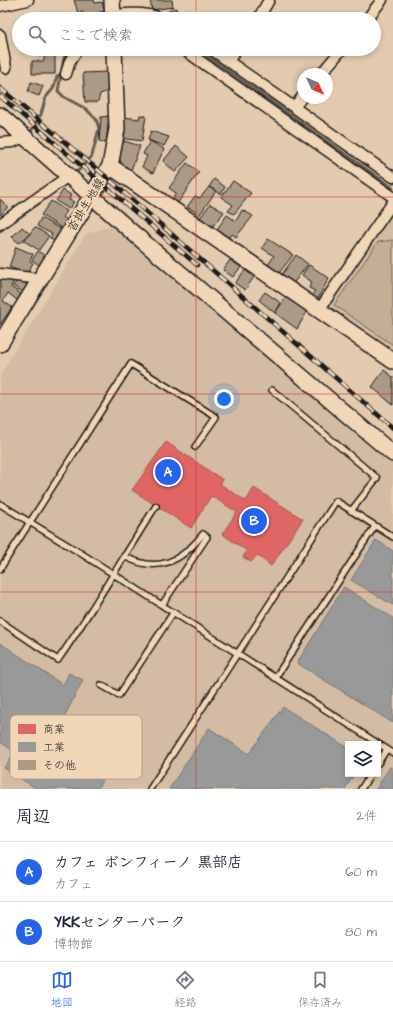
<!DOCTYPE html>
<html lang="ja">
<meta charset="utf-8">
<style>
:root{--surface:#fff;--page:#f6f6f7;--text:#1f2937;--muted:#747a83;--line:#e0e1e3;--accent:#2563eb}
body{margin:0;font-family:"Architects Daughter","Klee One",sans-serif;background:var(--page);color:var(--text)}
.controls{position:absolute;right:12px;bottom:12px;display:grid;overflow:hidden;border-radius:0px;box-shadow:0 2px 6px #0003}
.controls button{width:36px;height:36px;display:grid;place-items:center;padding:0;border:0;border-bottom:1px solid var(--line);background:var(--surface);color:var(--text);font:20px sans-serif}
.compass{position:absolute;left:297px;top:68px;width:36px;height:36px;border-radius:50%;background:var(--surface);box-shadow:0 2px 6px #0003;rotate:134deg}
.you{position:absolute;left:224px;top:399px;width:14px;height:14px;margin:-10px;border:3px solid #fff;border-radius:50%;background:#1a73e8;box-shadow:0 0 0 6px #1a73e833}
.badge{display:grid;place-items:center;width:26px;height:26px;border-radius:50%;background:var(--accent);color:#fff;font-size:13px;font-weight:700}
.pin{position:absolute;translate:-50% -50%;border:2px solid #fff;box-shadow:0 1px 4px #0006}
.list{margin:0;padding:0;list-style:none}
h2{display:flex;justify-content:space-between;align-items:center;height:52px;margin:0;padding:0 16px;font-size:17px}
h2 small{font-size:13px;font-weight:400;color:var(--muted)}
.list li{display:grid;grid-template-columns:26px 1fr auto;gap:12px;align-items:center;box-sizing:border-box;height:60px;padding:0 16px;border-top:1px solid var(--line)}
.list b{display:block;font-size:15px;white-space:nowrap}
.list p{margin:0;font-size:13px;white-space:nowrap;color:var(--muted)}
.list em{font-size:13px;font-style:normal;color:var(--muted)}
.icon{flex:none;width:22px;height:22px;fill:none;stroke:currentColor;stroke-width:2;stroke-linecap:round;stroke-linejoin:round}
.map{position:relative;flex:none;width:393px;height:789px;overflow:hidden}
.search{position:absolute;background:var(--surface);box-shadow:0 2px 6px #0003;left:12px;right:12px;top:12px;height:44px;display:flex;align-items:center;gap:10px;box-sizing:border-box;padding:0 14px;border-radius:22px;color:var(--muted);font-size:15px}
.sheet{height:172px;background:var(--surface)}
nav{display:flex;justify-content:space-around;align-items:center;box-sizing:border-box;height:56px;border-top:1px solid var(--line);background:var(--surface);font-size:11px;color:var(--muted)}
nav a{display:grid;justify-items:center;gap:2px}
nav .on{color:var(--accent)}
.map>svg:first-child{display:block}
.built{fill:#d3bca3;fill-rule:evenodd}
.green{fill:#c3ae96;stroke:#706559}
.shops{fill:#e06666;stroke:#a55050}
.industry{fill:#999;stroke:#747474}
.lines{fill:none;stroke-linecap:round;stroke-linejoin:round}
.stream{stroke:#665d52;stroke-width:3}
.building{fill:#ac9a86;stroke:#1c1c1c}
.lane-casing{stroke:#1c1c1c;stroke-width:8}
.street-casing{stroke:#1c1c1c;stroke-width:13}
.secondary-casing{stroke:#1c1c1c;stroke-width:18}
.lane{stroke:#f1d6b8;stroke-width:5}
.street{stroke:#f1d6b8;stroke-width:10}
.secondary{stroke:#f1d6b8;stroke-width:15}
.rail-casing{stroke:#1c1c1c;stroke-width:4.5}
.rail{stroke:#f1d6b8;stroke-width:3;stroke-dasharray:9;stroke-linecap:butt}
.grid{fill:none;stroke:#d62828;stroke-width:1;stroke-opacity:0.55}
.labels{text-anchor:middle;dominant-baseline:central;stroke-width:4;stroke-linejoin:round;paint-order:stroke}
.street-label{font-size:12px;fill:#1c1c1c;stroke:#f1d6b8}
.key{fill:#f1d6b8;stroke:#b19e89;stroke-width:1}
.key-label{font-size:11px;fill:#1c1c1c}
</style>
<div class="map">
<svg width="393" height="789" viewBox="0 0 393 789">
<rect width="100%" height="100%" fill="#e4cbaf"/>
<filter id="ink" filterUnits="userSpaceOnUse"><feTurbulence type="fractalNoise" baseFrequency=".025" numOctaves="2"/><feDisplacementMap in="SourceGraphic" scale="8" xChannelSelector="R" yChannelSelector="G"/><feConvolveMatrix kernelMatrix="1 2 1 2 8 2 1 2 1" color-interpolation-filters="sRGB"/></filter>
<g filter="url(#ink)">
<path class="built" d="M393,213V350L329,306Z
M111,226L393,464V789H0V375L86,234ZM348,744H378V774H348Z"/>
<path class="green" d="M393,240V345L334,305L378,242Z"/>
<path class="shops" d="M166,442L223,480L220,484L246,501L254,488L303,519L271,566L257,555L251,562L243,557L247,551L222,534L237,512L211,496L191,528L132,490Z"/>
<path class="industry" d="M376,540L393,551V605L351,580Z
M344,587L393,618V723L297,663Z
M0,643L63,685L69,673L83,680L61,723L117,758L97,789H37L4,768L15,752L0,742Z
M283,707L348,748V774H354L345,789H169L209,728L249,754Z
M390,767L393,769V789H376Z"/>
<g class="lines">
<path class="stream" d="M70,49L64,58L58,91L64,97L86,109L96,119L99,128L92,156L74,175
M197,49L393,188
M29,135L41,114L46,97L53,89L57,77L60,74
M0,231L42,201"/>
</g>
<path class="building" d="M74,0H94L95,3L102,2L105,12L85,19L83,12L78,13Z
M150,0H172L173,7L152,10Z
M176,8L178,17H170L168,11Z
M39,49L46,51L40,57L35,53Z
M44,55H55V74H32V61H44Z
M108,72V91L100,94L98,102H85L83,73Z
M31,82L43,86L39,96L28,92Z
M140,115L146,116L142,141L119,138L123,117L139,119Z
M109,116L106,143L99,141L101,117Z
M151,131L169,137L164,146L148,140Z
M124,141L140,146L131,170L122,165L118,155Z
M150,141L164,149L153,173L142,167L147,156L143,154Z
M176,146L189,157L175,172L163,161Z
M187,163L199,172L177,204L172,200L176,193L169,188Z
M214,179L225,187L221,194L209,187Z
M233,181L251,193L234,214L228,211L233,205L221,197Z
M209,187L216,191L198,217L194,214L196,212L187,207L195,196L200,198Z
M63,190L71,195L69,200L74,202L69,209L56,201Z
M0,199L8,207L0,215Z
M51,201L67,211L63,217L68,221L63,229L41,215Z
M210,204L224,212L212,227L200,218Z
M242,210L253,216L236,237L232,234L227,240L215,232L227,215L236,221Z
M41,218L62,230L55,242L50,238L52,234L37,226Z
M22,227L30,234L19,243L12,237Z
M35,227L49,236L39,250L24,241Z
M268,239L293,255L279,273L268,265L274,256L262,248Z
M16,247L33,254L30,261L33,263L27,274L9,267Z
M38,251L45,256L39,265L32,260Z
M296,255L308,264L292,285L280,277Z
M230,260L241,267L233,277L223,270Z
M309,265L329,278L316,302L310,297L315,291L309,288L312,282L302,275Z
M245,270L254,277L245,290L235,283Z
M3,277L13,282L11,287L21,294L17,300L8,293L3,301L12,307L0,325V280Z
M18,279L27,284L23,292L13,286Z
M265,292L281,303L275,313L259,300Z
M287,296L308,310L297,329L275,313Z
M384,370L393,377V405L372,387Z"/>
<g class="lines">
<defs>
<path id="lane" d="M272,390L377,478L351,511
M0,504L82,554L393,753
M124,556C157,574 181,562 203,534L207,537L162,605
M0,569L131,364L216,417L195,447
M0,621L58,660C93,610 123,557 156,506
M275,678L375,526
M101,685L119,695L173,613
M378,763L387,749
M150,789L336,501L393,537
M361,789L371,774"/>
<path id="street" d="M0,6L28,0
M99,19C117,13 145,11 163,19
M258,19L269,0
M367,19L382,0
M0,35L6,68
M183,49L393,197
M211,49L393,177
M228,61L237,49
M66,74L70,61L78,49
M321,74L342,49
M294,107L303,96
M0,143L13,142L25,136
M0,224L70,175
M0,274L40,279
M319,310L393,202"/>
<path id="secondary" d="M112,0L113,19
M0,115L132,232L393,454
M110,166L393,361
M0,344L110,166L117,129L114,49"/>
</defs>
<use href="#lane" class="lane-casing"/>
<use href="#street" class="street-casing"/>
<use href="#secondary" class="secondary-casing"/>
<use href="#lane" class="lane"/>
<use href="#street" class="street"/>
<use href="#secondary" class="secondary"/>
<defs>
<path id="rail" d="M0,88L104,175L393,428
M0,96L197,265"/>
</defs>
<use href="#rail" class="rail-casing"/>
<use href="#rail" class="rail"/>
</g>
</g>
<path class="grid" d="M196,0V19M196,49V789M0,197H393M0,394H393M0,592H393"/>
<g class="labels">
<g class="street-label">
<text transform="translate(86 205) rotate(-59)">沓掛生地線</text>
</g>
</g>
<rect x="10" y="715" width="132" height="64" rx="6" class="key"/>
<rect x="18" y="724" width="18" height="10" fill="#e06666"/>
<rect x="18" y="742" width="18" height="10" fill="#999"/>
<rect x="18" y="760" width="18" height="10" fill="#ac9a86"/>
<g class="key-label">
<text x="43" y="733">商業</text>
<text x="43" y="751">工業</text>
<text x="43" y="769">その他</text>
</g>
</svg>
<div class="controls">
<button><svg class="icon" aria-label="layers" viewBox="0 0 24 24"><path d="M12 4l9 5-9 5-9-5zM3 14l9 5 9-5"/></svg></button>
</div>
<svg class="compass" viewBox="-18 -18 36 36"><path d="M0-13l5 13h-10z" fill="#e53935"/><path d="M0 13l5-13h-10z" fill="#747a83"/></svg>
<div class="you"></div>
<div class="pin badge" style="left:168px;top:472px">A</div>
<div class="pin badge" style="left:254px;top:521px">B</div>
<div class="search"><svg class="icon" aria-label="search" viewBox="0 0 24 24"><circle cx="10" cy="10" r="6"/><path d="M15 15l6 6"/></svg>ここで検索</div>
</div>
<section class="sheet">
<h2>周辺<small>2件</small></h2>
<ul class="list">
<li><span class="badge">A</span><div><b>カフェ ボンフィーノ 黒部店</b><p>カフェ</p></div><em>60 m</em></li>
<li><span class="badge">B</span><div><b>YKKセンターパーク</b><p>博物館</p></div><em>80 m</em></li>
</ul>
</section>
<nav>
<a class="on"><svg class="icon" aria-label="map" viewBox="0 0 24 24"><path d="M3 6l6-2 6 2 6-2v14l-6 2-6-2-6 2zM9 4v14M15 6v14"/></svg>地図</a>
<a><svg class="icon" aria-label="directions" viewBox="0 0 24 24"><path d="M12 3l9 9-9 9-9-9zM9 14v-3h6M13 9l2 2-2 2"/></svg>経路</a>
<a><svg class="icon" aria-label="saved" viewBox="0 0 24 24"><path d="M7 4h10v16l-5-4-5 4z"/></svg>保存済み</a>
</nav>
